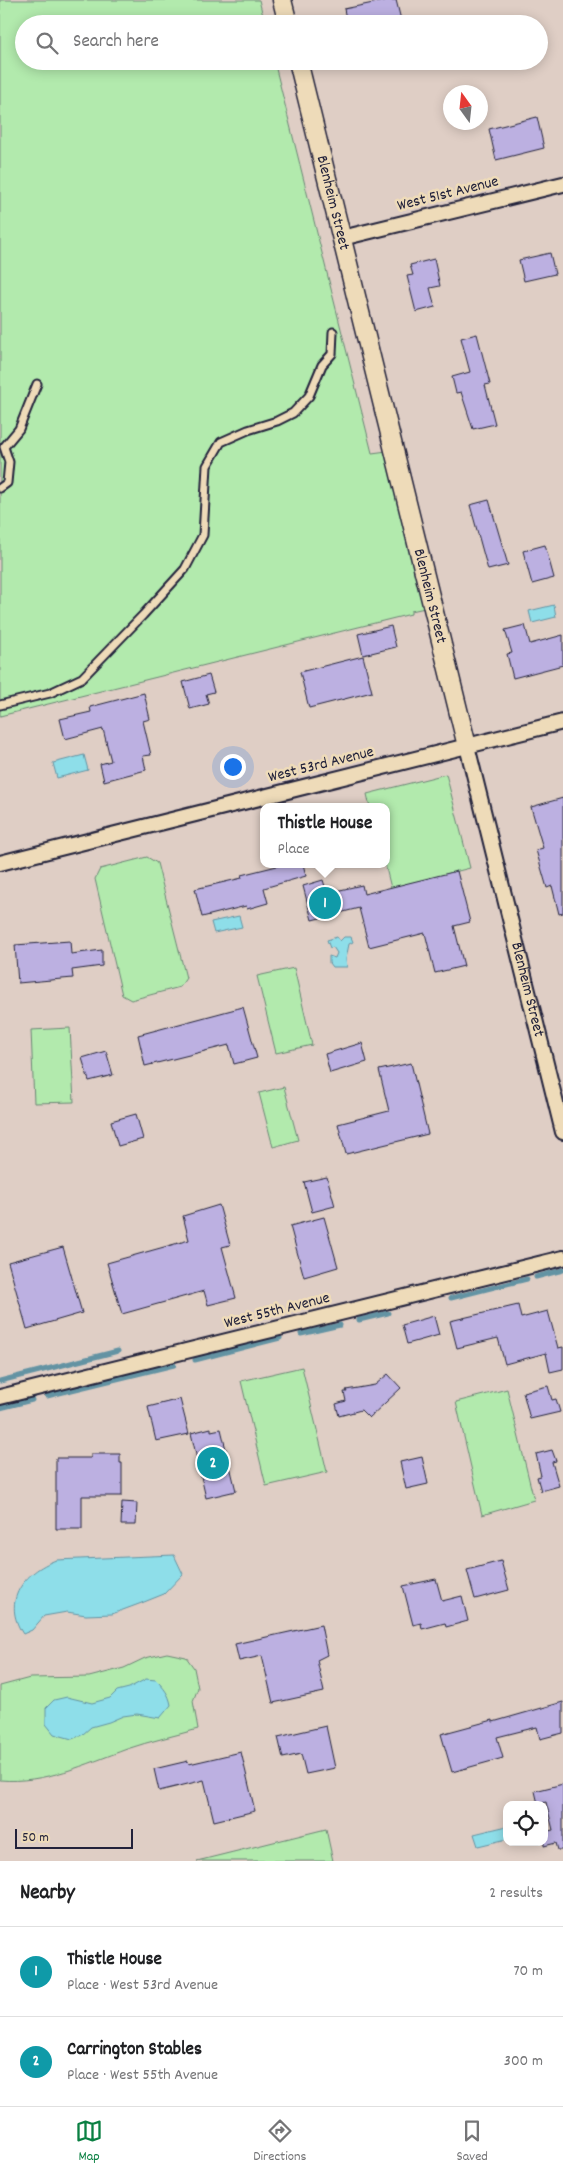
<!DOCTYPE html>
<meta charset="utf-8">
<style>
:root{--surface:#fff;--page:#f6f6f6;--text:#202124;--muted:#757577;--line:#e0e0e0;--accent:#0b8043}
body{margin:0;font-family:Dekko,sans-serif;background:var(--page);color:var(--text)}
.controls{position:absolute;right:15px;bottom:15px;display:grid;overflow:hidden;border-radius:10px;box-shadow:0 2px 12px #0003}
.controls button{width:45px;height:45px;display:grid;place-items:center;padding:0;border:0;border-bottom:1px solid var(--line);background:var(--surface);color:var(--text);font:25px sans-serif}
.compass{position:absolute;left:443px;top:85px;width:45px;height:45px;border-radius:50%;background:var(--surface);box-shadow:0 2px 12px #0003;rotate:345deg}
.scale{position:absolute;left:15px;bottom:12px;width:118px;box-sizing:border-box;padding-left:5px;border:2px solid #22223b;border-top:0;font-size:14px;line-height:18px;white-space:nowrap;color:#22223b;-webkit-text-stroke:4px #eedbb9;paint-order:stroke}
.you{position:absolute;left:232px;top:766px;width:18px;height:18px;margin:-12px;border:4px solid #fff;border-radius:50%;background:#1a73e8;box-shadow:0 0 0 8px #1a73e833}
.badge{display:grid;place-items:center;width:32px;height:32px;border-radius:50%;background:var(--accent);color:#fff;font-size:16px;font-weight:700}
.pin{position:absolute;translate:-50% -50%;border:2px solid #fff;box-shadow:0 1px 5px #0006}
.popup{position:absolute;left:260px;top:803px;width:130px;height:65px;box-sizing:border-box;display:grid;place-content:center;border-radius:10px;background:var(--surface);filter:drop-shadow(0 1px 4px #0005);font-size:16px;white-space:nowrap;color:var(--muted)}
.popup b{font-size:19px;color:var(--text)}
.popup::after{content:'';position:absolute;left:50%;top:100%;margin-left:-10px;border:10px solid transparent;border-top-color:var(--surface)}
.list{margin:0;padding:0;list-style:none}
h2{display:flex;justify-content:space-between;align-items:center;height:65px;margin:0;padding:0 20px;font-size:21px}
h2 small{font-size:16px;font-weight:400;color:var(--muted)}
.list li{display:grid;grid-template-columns:32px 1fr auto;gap:15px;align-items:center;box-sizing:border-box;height:90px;padding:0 20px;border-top:1px solid var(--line)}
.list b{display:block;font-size:19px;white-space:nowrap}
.list p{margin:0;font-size:16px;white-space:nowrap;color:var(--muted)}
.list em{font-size:16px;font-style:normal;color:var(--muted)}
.icon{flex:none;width:28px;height:28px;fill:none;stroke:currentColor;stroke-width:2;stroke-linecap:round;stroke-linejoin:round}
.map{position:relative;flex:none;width:563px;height:1861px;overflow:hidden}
.search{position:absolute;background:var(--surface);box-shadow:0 2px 12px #0003;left:15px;right:15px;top:15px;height:55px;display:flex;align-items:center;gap:12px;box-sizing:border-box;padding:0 18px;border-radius:28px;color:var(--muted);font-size:19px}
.sheet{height:245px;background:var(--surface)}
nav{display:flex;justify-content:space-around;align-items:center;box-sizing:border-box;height:70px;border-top:1px solid var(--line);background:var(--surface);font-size:14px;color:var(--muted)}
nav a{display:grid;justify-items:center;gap:2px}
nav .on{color:var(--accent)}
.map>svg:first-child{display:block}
.green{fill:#b2eaad;stroke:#6a8674}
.water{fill:#8edee9;stroke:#6393a3}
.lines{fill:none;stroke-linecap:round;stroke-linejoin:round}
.stream{stroke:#6393a3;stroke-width:5}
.building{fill:#bcb0e1;stroke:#22223b}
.service-casing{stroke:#22223b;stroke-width:11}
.minor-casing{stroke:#22223b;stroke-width:18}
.tertiary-casing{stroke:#22223b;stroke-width:21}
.service{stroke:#eedbb9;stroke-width:7}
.minor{stroke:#eedbb9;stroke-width:14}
.tertiary{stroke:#eedbb9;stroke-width:18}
.labels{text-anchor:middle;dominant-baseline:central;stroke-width:5;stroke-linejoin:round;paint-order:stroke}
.street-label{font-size:16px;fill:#22223b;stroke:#eedbb9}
</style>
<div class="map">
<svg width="563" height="1861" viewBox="0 0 563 1861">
<rect width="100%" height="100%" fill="#dfcec5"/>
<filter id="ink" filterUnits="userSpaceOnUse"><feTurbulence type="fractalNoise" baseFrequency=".02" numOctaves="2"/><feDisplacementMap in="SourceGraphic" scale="10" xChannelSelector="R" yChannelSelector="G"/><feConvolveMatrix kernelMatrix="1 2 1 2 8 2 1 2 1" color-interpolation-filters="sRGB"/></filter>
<g filter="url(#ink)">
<path class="green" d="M0,0H259L265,24H24V61H274L372,453L387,451L425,608L411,611V614L0,716Z
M446,774L470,868L391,888L385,864L386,807H370L367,794Z
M147,857L157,863L186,978L180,987L131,1000L122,995L95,879L100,869Z
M294,968L312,1045L276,1053L257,976Z
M70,1028L74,1102L34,1103L31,1030Z
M284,1087L298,1140L273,1147L259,1093Z
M302,1367L327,1472L266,1486L241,1381Z
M507,1389L534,1500L482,1515L456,1402Z
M167,1653L186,1657L194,1668L198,1688L193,1701L198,1729C174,1736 150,1741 127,1749C86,1764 44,1784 0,1780V1686L30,1678L89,1677L124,1668L145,1658Z
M326,1829L333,1861H197Z"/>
<path class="water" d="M554,605L556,617L532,623L529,611Z
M84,755L88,770L57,778L53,763Z
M239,916L242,927L214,933L211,922Z
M337,937L340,941L344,937H351L353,942L349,944L346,959L347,967H332L329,963V956L335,958L337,953L333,947L330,948L327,940Z
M174,1555L183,1574L164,1594L139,1604L112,1614L86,1615L67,1612L44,1616L32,1630L23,1634C1,1601 24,1572 56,1560Z
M146,1679L156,1680C164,1688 169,1694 171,1705L160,1718L137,1714L123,1716L109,1722L91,1727L82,1735L72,1739L54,1734L46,1724V1708L54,1700L67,1697L92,1703L110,1698L117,1691L129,1688Z
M507,1826V1839L478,1846L474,1834Z"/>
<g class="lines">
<path class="stream" d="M536,1277L563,1270
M451,1298L527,1279
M359,1320L388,1313
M301,1334L340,1325
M195,1360L280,1338
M0,1381L118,1351
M47,1396L174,1365
M0,1408L32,1400"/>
</g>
<path class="building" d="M388,0H396L402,24H347L344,9Z
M537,117L544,148L496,160L489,129Z
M550,253L555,274L524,281L519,260Z
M434,259L440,286L430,288L435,307L416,312L407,276L413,275L410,265Z
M477,334L490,384L485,385L495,424L473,429L461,392L456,393L452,377L470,372L461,338Z
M489,500L508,565L488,570L470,505Z
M545,545L554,578L532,584L523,551Z
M525,625L530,644L563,635V665L513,678L507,654L512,653L505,630Z
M391,626L396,647L363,655L358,634Z
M363,656L372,692L309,708L300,672Z
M209,675L214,692L206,694L209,704L190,709L183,682Z
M144,693L150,719L143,721L151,755L143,756L146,770L104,781L100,764L111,761L103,729L65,739L60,719L91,712L90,707Z
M563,798V913L559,914L552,886L547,888L536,850L543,848L531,807Z
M285,864H303L306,876L264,888L268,903L247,909L246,906L202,917L195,889L242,878L241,875Z
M457,871L470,922L454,926L464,966L435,973L425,933L369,947L359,908L312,920L303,886L323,880L327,893L362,885L364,894Z
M70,941L71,954L102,950V966L72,970L73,978L18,983L15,945Z
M243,1007L257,1058L234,1064L229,1045L145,1066L138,1035Z
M362,1043L367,1062L330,1073L325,1054Z
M106,1051L113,1075L89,1081L82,1058Z
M411,1063L428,1134L346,1154L338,1124L389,1111L379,1070Z
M136,1114L143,1139L118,1146L111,1121Z
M327,1177L335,1206L312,1212L304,1182Z
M219,1205L230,1245L222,1247L236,1298L208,1305L204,1291L122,1314L107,1263L189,1240L183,1216Z
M324,1217L338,1267L304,1277L290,1226Z
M63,1247L82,1313L27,1329L8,1262Z
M518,1305L521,1318L548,1311L558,1348L563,1347V1369L550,1372L546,1353L505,1364L498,1338L457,1348L450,1321Z
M434,1316L439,1335L407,1344L402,1325Z
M388,1374L401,1388L369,1418L361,1410L339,1416L336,1404L346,1401L344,1392H347L346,1390L375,1385Z
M548,1386L552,1400L556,1399L560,1412L530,1419L523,1392Z
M180,1399L189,1434L156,1441L148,1407Z
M211,1428V1431L221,1429L236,1491L206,1498L191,1433Z
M552,1450L556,1461L552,1462L559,1486L541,1491L537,1477L541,1476L536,1454Z
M91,1454H120V1463H122V1496H82V1529H56V1458H91Z
M422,1457L428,1484L406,1489L400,1462Z
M122,1502L137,1503L136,1525H121Z
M501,1561L509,1590L475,1599L467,1570Z
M436,1579L442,1601L462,1596L468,1621L446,1627L445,1623L422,1629L421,1623L413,1625L403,1586Z
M321,1625L327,1655L317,1660L324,1692L273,1703L262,1656L239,1661L235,1644Z
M563,1702V1733L540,1739L537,1727L497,1737L503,1758L452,1772L441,1734L493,1720V1722Z
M326,1726L335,1768L306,1774L301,1754L283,1758L278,1737Z
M241,1752L255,1811L214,1821L204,1780L159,1791L154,1769L188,1761L189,1764Z
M563,1784V1850H558L556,1843L544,1846V1832L553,1830L546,1802L538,1804L535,1791Z"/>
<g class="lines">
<defs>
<path id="service" d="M0,488L7,483L9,462L4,447L19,429L37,384
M0,705L50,693L82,678L143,615L185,569L203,535L207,466L221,442L248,430L277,421L293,413L309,396L322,365L332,354L333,332"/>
<g id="minor">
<path d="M342,238L563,184"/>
<path id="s1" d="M467,746L563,1132"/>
<path d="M0,863L563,722"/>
<path d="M0,1397L563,1258"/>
</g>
<g id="tertiary">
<path d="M282,0L288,24"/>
<path id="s2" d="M298,61L467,746"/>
</g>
</defs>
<use href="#service" class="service-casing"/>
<use href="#minor" class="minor-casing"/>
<use href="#tertiary" class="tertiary-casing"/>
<use href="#service" class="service"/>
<use href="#minor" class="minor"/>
<use href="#tertiary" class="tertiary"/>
</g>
</g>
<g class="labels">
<g class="street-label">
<text transform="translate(448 194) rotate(-14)">West 51st Avenue</text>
<text stroke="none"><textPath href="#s2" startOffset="146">Blenheim Street</textPath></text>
<text stroke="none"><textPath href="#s2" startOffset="551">Blenheim Street</textPath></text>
<text transform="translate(321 765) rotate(-14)">West 53rd Avenue</text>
<text stroke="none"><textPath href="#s1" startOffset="251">Blenheim Street</textPath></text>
<text transform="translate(277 1311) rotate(-14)">West 55th Avenue</text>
</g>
</g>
</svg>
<div class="controls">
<button><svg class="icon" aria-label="locate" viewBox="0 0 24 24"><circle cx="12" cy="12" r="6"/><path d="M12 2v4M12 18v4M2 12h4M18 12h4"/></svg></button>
</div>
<svg class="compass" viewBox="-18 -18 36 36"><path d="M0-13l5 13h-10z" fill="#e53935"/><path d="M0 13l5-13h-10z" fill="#757577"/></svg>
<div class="scale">50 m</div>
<div class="you"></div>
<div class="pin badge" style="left:325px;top:903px;background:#0f9aa8">1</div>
<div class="popup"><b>Thistle House</b>Place</div>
<div class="pin badge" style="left:213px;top:1463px;background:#0f9aa8">2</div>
<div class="search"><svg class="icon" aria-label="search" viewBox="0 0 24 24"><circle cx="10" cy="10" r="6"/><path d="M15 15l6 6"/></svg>Search here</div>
</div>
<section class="sheet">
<h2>Nearby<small>2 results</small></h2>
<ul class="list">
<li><span class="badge" style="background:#0f9aa8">1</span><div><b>Thistle House</b><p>Place · West 53rd Avenue</p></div><em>70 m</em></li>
<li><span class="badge" style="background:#0f9aa8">2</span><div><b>Carrington Stables</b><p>Place · West 55th Avenue</p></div><em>300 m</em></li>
</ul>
</section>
<nav>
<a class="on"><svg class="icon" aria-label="map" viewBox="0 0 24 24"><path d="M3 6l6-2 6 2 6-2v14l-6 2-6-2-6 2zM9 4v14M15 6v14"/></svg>Map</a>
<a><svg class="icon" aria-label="directions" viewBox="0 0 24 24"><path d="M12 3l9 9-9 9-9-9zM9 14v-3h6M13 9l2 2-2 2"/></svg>Directions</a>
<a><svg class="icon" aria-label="saved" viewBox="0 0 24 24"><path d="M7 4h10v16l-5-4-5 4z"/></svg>Saved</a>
</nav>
